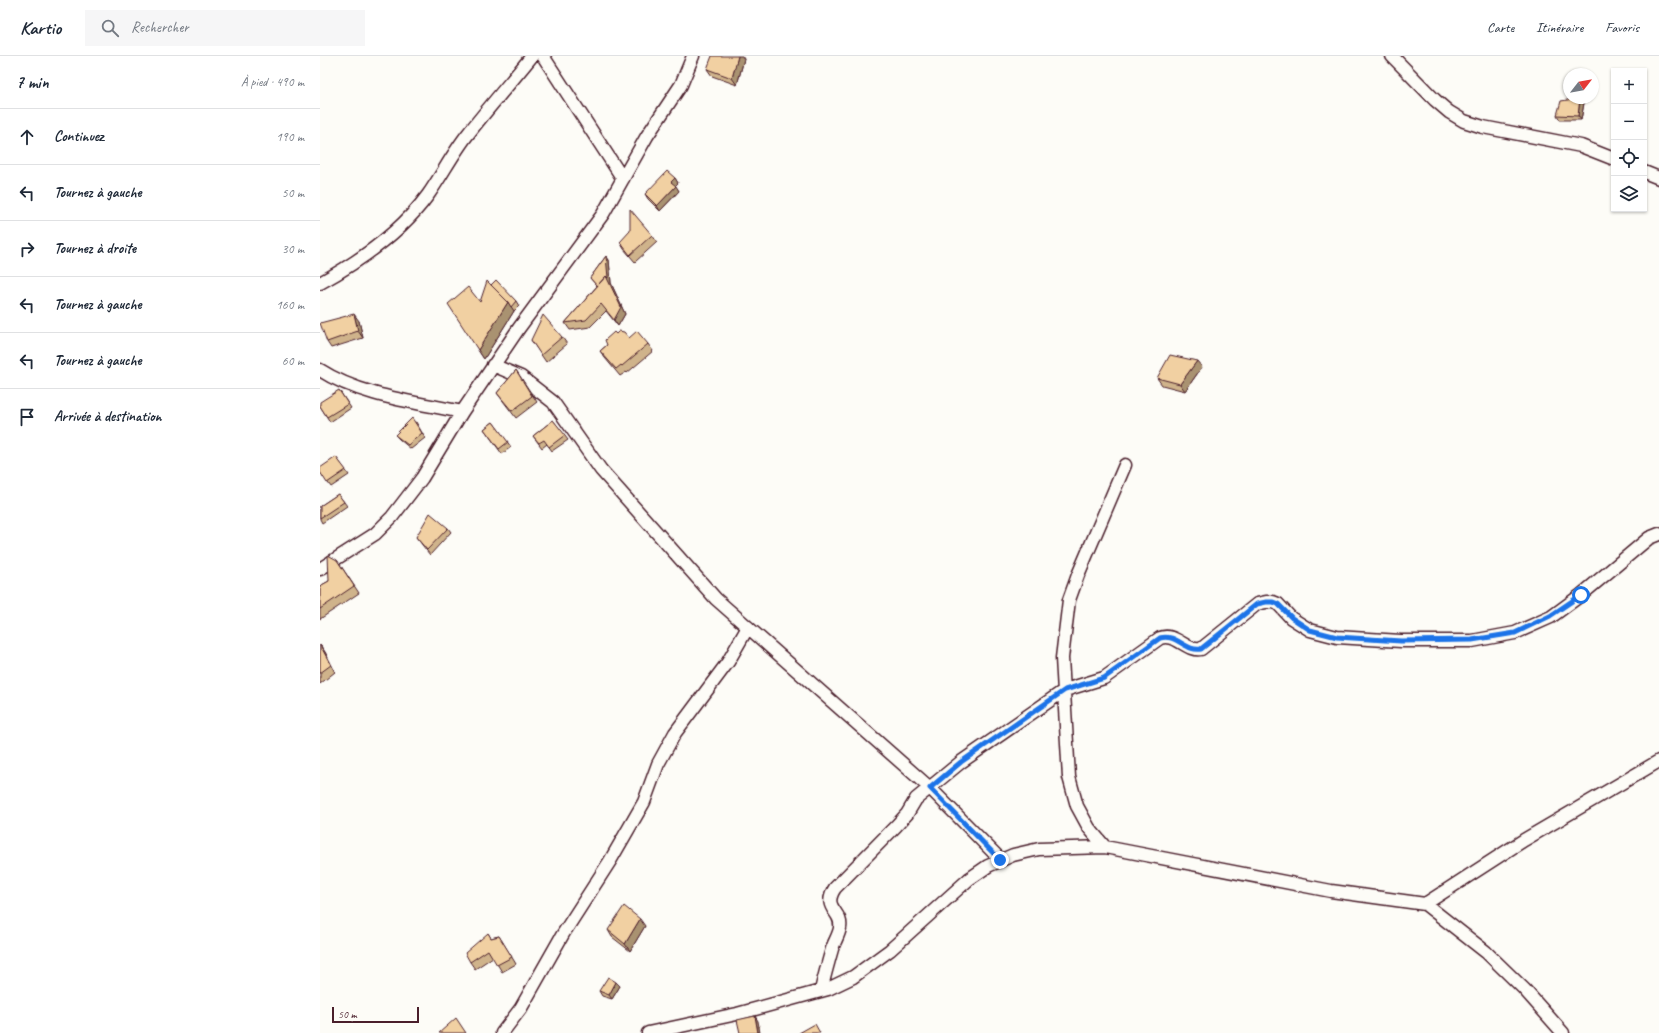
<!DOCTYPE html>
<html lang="fr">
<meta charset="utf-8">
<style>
:root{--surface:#fff;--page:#f6f6f7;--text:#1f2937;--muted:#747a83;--line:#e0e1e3}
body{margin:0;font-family:Caveat,sans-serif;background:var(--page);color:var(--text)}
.controls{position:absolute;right:12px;top:12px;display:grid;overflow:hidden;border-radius:0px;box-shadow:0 1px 3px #0004}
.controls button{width:36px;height:36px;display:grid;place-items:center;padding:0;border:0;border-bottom:1px solid var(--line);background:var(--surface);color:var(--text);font:20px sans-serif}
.compass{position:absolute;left:1243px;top:12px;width:36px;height:36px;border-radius:50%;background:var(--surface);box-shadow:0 1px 3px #0004;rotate:59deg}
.scale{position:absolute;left:12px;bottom:10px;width:87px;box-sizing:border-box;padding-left:4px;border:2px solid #4a1f2b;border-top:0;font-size:11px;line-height:14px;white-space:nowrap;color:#4a1f2b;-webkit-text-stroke:3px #fdfcf7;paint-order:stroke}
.stop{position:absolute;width:12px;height:12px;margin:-9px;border:3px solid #1a73e8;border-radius:50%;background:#fff}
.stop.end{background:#1a73e8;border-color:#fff;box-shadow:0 1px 4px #0008}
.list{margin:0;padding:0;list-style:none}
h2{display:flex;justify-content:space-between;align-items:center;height:52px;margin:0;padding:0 16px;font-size:17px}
h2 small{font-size:13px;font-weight:400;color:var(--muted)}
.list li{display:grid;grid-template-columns:26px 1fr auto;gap:12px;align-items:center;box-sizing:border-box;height:56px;padding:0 16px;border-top:1px solid var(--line)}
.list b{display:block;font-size:15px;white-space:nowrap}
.list em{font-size:13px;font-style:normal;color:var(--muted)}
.icon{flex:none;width:22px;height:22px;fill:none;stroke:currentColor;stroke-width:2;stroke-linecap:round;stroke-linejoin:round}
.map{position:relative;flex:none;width:1339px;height:977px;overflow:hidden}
header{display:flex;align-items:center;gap:24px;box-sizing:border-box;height:56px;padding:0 20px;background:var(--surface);border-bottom:1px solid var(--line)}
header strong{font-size:19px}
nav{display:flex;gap:22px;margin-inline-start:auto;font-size:14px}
.search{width:280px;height:36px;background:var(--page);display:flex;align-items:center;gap:10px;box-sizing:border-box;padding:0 14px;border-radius:0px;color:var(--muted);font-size:15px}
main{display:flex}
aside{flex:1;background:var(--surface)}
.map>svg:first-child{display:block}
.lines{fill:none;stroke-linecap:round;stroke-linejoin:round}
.minor-casing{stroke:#4a1f2b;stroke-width:15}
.minor{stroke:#fdfcf7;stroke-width:12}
.wall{fill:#cfb38b;stroke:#4a1f2b}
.shaded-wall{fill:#a99271;stroke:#4a1f2b}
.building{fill:#f1d0a2;stroke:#4a1f2b}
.route{stroke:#1a73e8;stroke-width:5}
</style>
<header>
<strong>Kartio</strong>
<div class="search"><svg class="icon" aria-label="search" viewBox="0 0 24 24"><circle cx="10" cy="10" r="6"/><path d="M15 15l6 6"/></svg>Rechercher</div>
<nav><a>Carte</a><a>Itinéraire</a><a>Favoris</a></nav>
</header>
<main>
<aside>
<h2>7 min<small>À pied · 490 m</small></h2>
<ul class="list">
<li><svg class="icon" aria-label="ahead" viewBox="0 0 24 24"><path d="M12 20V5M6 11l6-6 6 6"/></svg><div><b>Continuez</b></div><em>190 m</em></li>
<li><svg class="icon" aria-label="left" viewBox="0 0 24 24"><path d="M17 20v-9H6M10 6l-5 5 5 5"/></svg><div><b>Tournez à gauche</b></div><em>50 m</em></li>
<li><svg class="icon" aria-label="right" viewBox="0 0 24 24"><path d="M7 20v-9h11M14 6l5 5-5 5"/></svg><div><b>Tournez à droite</b></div><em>30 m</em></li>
<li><svg class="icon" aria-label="left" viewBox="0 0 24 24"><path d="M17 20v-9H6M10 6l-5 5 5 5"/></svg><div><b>Tournez à gauche</b></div><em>160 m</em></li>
<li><svg class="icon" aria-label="left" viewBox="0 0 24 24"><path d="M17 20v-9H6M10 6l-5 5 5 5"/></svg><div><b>Tournez à gauche</b></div><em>60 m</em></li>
<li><svg class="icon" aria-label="arrive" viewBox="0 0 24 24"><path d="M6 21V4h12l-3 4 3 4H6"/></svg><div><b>Arrivée à destination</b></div></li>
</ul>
</aside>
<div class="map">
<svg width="1339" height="977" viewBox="0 0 1339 977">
<rect width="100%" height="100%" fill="#fdfcf7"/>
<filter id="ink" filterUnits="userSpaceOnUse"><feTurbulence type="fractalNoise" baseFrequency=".025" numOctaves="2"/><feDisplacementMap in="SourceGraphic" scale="8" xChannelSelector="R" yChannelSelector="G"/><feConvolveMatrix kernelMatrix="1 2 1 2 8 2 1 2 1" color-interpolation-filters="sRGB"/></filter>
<g filter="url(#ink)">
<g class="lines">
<defs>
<path id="minor" d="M223,0L303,123
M1072,0L1115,44L1129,56L1144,65L1163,71L1261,90L1294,103
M1324,116L1339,122
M0,227C40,205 81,176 108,139C122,119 133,97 148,78C169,51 191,26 212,0
M173,309L201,321L233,346L281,414L396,543L610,732L681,804
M0,314C40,340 95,346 142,356
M0,513L55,478L72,461L102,422L142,356L199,272L283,158L327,80L361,29L373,0
M785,791L769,772L757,750L749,721L742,602L749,544L758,519L805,409
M1105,848L1204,784L1339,705
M501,935C504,921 508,907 512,893C514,886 519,879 520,872C523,855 501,853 515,832L576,770L587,758L596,743L641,706L745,634L784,622L840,582C856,576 866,596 881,593L937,548L946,546H953L958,548L971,562L990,574L1017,581L1081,585H1152L1195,577L1231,561L1261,539L1329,482L1339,478
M182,977L201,952L243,878L290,805L324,746L338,708L355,677L408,606L428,571
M328,977L417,958L508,933L533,921L570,894L649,823L668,810L693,799L719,793L785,791L1011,835L1105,848L1166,896L1204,933L1243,977"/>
</defs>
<use href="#minor" class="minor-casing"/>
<use href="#minor" class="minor"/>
</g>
<path class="wall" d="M424,3L417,29L392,20L387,13Z
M1264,47L1261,64H1240L1237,59Z
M355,122L358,127L355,130L359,135L340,155L328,143L325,138Z
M332,179L337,186L315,206L304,193L300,186Z
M286,200L289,204L291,227L305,258L298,270L286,255L270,271L250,274L245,267L277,230L270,222Z
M171,229L196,245L199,250L194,255L164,303L158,294L160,246Z
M39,265L43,282L11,292L7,286Z
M296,278L328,288L333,295L307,317L306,316L300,320L285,302L280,295L287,289Z
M242,281L247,288L226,306L211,284Z
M882,311L865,335L842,329L837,322Z
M196,314L217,346L196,362L177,337Z
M19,334L31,352L10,366L0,350Z
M233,364L248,384L232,395L227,388L222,392L213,380Z
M96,366L105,382L91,393L79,383L75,379Z
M173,366L191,391L182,398L164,373Z
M16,401L29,419L11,431L0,416Z
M18,438L27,450L2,467L0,463V450Z
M128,472L131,476L110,499L96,481Z
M17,504L39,537L0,563V530L9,525Z
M0,589L5,596L15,616L0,628Z
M325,870L310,895L292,881L288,874Z
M168,877L171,882L179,880L196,908L182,916L173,901L155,913L150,906Z
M300,930L292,943L282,940L279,935Z"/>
<path class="shaded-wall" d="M418,0H422L424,3L417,29L412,22Z
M1260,42L1264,47L1261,64L1258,60Z
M355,122L358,127L354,131L351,126Z
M356,130L359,135L340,155L337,150Z
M286,200L289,204L291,227L305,258L298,270L294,264L282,237Z
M188,246L194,255L164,303L158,294Z
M34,258L39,265L43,282L38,275Z
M877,305L882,311L865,335L860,328Z
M0,589L5,596L15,616L11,609Z
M320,863L325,870L310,895L305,888Z
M296,926L300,930L292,943L289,939Z
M435,960L438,965L440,977H438Z"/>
<path class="building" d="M392,0H418L412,22L387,13Z
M1260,42L1258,60L1237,59L1241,45Z
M347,115L355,122L351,126L356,130L337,150L325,138Z
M310,153L332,179L310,199L300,186L310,175Z
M286,200L288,222L286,220L277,230L270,222Z
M286,220L301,251L294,264L281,248L266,264L245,267Z
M176,224L196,245L191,251L188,246L171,229Z
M167,225L188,246L158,294L128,248L148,231L160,246Z
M34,258L38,275L7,286L0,267Z
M223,259L242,281L221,299L211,284Z
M299,275L304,276L309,282L317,275L328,288L302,310L301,309L296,313L280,295L287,289L285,284L294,276L296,278Z
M850,299L877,305L860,328L837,322Z
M196,314L212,340L192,355L177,337Z
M19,334L28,348L7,361L0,350V346Z
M92,362L102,377L88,389L75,379Z
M233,364L245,379L229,391L224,384L219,387L213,380Z
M173,366L188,386L179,393L164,373Z
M16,401L26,414L7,427L0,416V412Z
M18,438L24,446L0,462V450Z
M110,457L128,472L107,494L96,481Z
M8,499L17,504L34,530L0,553V530L9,525Z
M0,589L11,609L0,617Z
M304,850L320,863L305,888L288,874Z
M168,877L171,882L179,880L192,901L177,909L168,894L150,906L145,897Z
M288,921L296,926L289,939L279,935Z
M435,960L438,977H420L417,964Z
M136,962L146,977H119Z
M495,968L500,977H479Z"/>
</g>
<g class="lines" filter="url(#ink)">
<path class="route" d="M680,804L610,732L641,706L745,634L784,622L840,582C856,577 866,596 881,593L937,548L946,546H953L958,548L972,562L990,574L1017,581L1081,585L1152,584L1195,577L1230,560L1261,539"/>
</g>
</svg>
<div class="controls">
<button>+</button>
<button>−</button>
<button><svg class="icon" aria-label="locate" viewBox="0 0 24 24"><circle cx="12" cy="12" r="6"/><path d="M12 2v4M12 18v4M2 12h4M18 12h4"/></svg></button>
<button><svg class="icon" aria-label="layers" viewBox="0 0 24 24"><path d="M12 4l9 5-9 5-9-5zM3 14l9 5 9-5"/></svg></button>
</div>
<svg class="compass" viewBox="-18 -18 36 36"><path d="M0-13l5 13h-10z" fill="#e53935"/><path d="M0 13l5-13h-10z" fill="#747a83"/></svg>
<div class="scale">50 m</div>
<div class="stop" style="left:1261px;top:539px"></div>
<div class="stop end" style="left:680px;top:804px"></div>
</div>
</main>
